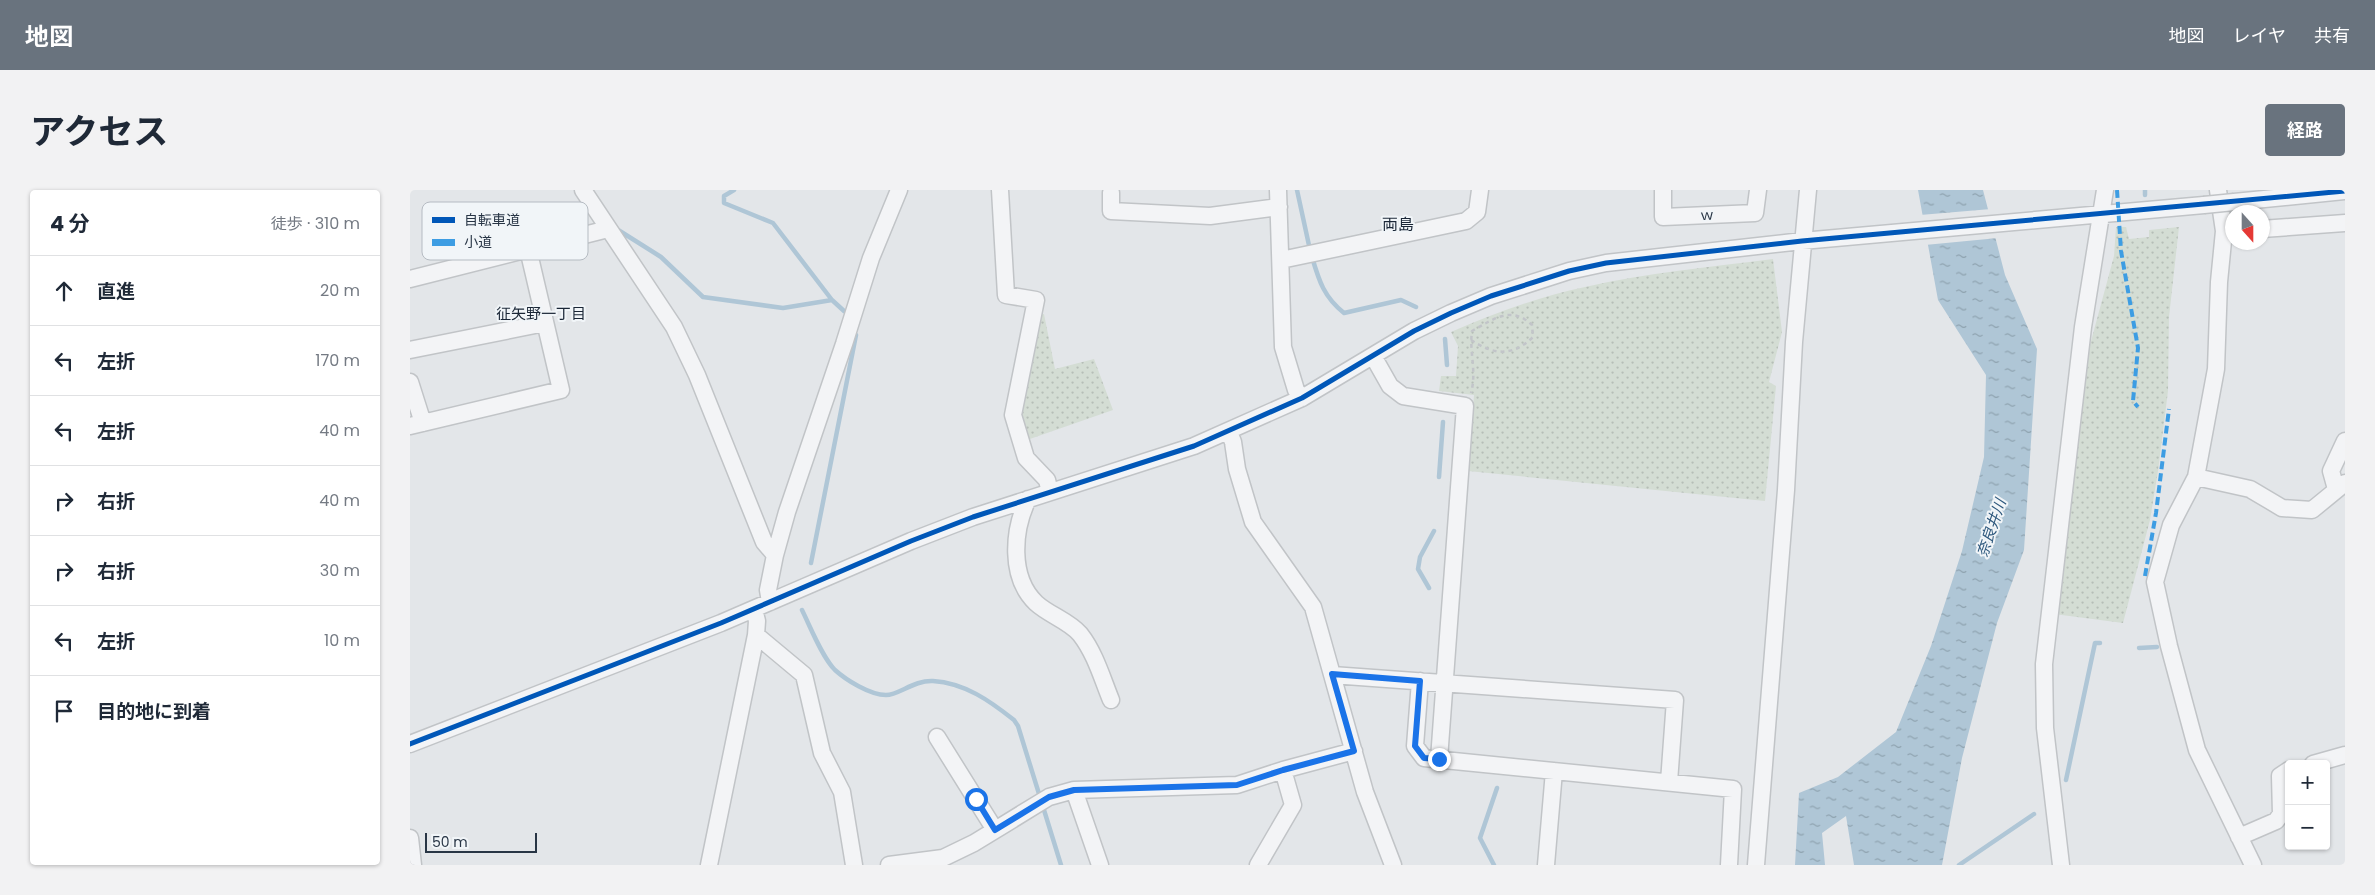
<!DOCTYPE html>
<html lang="ja">
<meta charset="utf-8">
<style>
:root{--surface:#fff;--page:#f2f2f3;--text:#1f2937;--muted:#747a83;--line:#e0e1e3;--accent:#69737e}
body{margin:0;font-family:Poppins,"Noto Sans JP",sans-serif;background:var(--page);color:var(--text)}
.controls{position:absolute;right:15px;bottom:15px;display:grid;overflow:hidden;border-radius:5px;box-shadow:0 1px 4px #0004}
.controls button{width:45px;height:45px;display:grid;place-items:center;padding:0;border:0;border-bottom:1px solid var(--line);background:var(--surface);color:var(--text);font:25px sans-serif}
.compass{position:absolute;left:1815px;top:15px;width:45px;height:45px;border-radius:50%;background:var(--surface);box-shadow:0 1px 4px #0004;rotate:159deg}
.scale{position:absolute;left:15px;bottom:12px;width:112px;box-sizing:border-box;padding-left:5px;border:2px solid #283545;border-top:0;font-size:14px;line-height:18px;white-space:nowrap;color:#283545;-webkit-text-stroke:4px #f1f5f8;paint-order:stroke}
.stop{position:absolute;width:15px;height:15px;margin:-11px;border:4px solid #1a73e8;border-radius:50%;background:#fff}
.stop.end{background:#1a73e8;border-color:#fff;box-shadow:0 1px 5px #0008}
.list{margin:0;padding:0;list-style:none}
h2{display:flex;justify-content:space-between;align-items:center;height:65px;margin:0;padding:0 20px;font-size:21px}
h2 small{font-size:16px;font-weight:400;color:var(--muted)}
.list li{display:grid;grid-template-columns:32px 1fr auto;gap:15px;align-items:center;box-sizing:border-box;height:70px;padding:0 20px;border-top:1px solid var(--line)}
.list b{display:block;font-size:19px;white-space:nowrap}
.list em{font-size:16px;font-style:normal;color:var(--muted)}
.icon{flex:none;width:28px;height:28px;fill:none;stroke:currentColor;stroke-width:2;stroke-linecap:round;stroke-linejoin:round}
.map{position:relative;flex:none;width:1935px;height:675px;overflow:hidden;border-radius:5px}
header{display:flex;align-items:center;gap:30px;box-sizing:border-box;height:70px;padding:0 25px;background:var(--accent);color:#fff}
header strong{font-size:24px}
nav{display:flex;gap:28px;margin-inline-start:auto;font-size:18px}
.intro{display:flex;align-items:center;justify-content:space-between;box-sizing:border-box;height:120px;padding:0 30px}
h1{margin:0;font-size:35px}
.button{padding:12px 22px;border-radius:5px;background:var(--accent);color:#fff;font-size:18px;font-weight:700}
main{display:flex;gap:30px;padding:0 30px}
aside{flex:1;background:var(--surface);border-radius:5px;box-shadow:0 1px 4px #0004}
.map>svg:first-child{display:block}
.park{fill:url(#park-dots)}
.water{fill:url(#water-ripples)}
.pier{fill:#e3e6e9}
.lines{fill:none;stroke-linecap:round;stroke-linejoin:round}
.stream{stroke:#afc6d6;stroke-width:4.5}
.minor-casing{stroke:#c1c4c7;stroke-width:19}
.path{stroke:#c2c5c9;stroke-width:2.5;stroke-dasharray:4 4;stroke-linecap:butt}
.minor{stroke:#f3f4f6;stroke-width:16}
.minor-bridge-casing{stroke:#c1c4c7;stroke-width:19;stroke-linecap:butt}
.minor-bridge{stroke:#f3f4f6;stroke-width:16}
.quiet{stroke:#3d9de3;stroke-width:4;stroke-dasharray:8 4;stroke-linecap:butt}
.cycleway-casing{stroke:#f1f5f8;stroke-width:8}
.cycleway{stroke:#0057b8;stroke-width:5}
.route{stroke:#1a73e8;stroke-width:6}
.labels{text-anchor:middle;dominant-baseline:central;stroke-width:4;stroke-linejoin:round;paint-order:stroke}
.street-label{font-size:14px;fill:#283545;stroke:#f1f5f8}
.neighbourhood-label{font-size:15px;fill:#1a2636;stroke:#f1f5f8}
.water-label{font-size:15px;font-style:italic;fill:#2e587d;stroke:#f1f5f8}
.quarter-label{font-size:16px;fill:#1a2636;stroke:#f1f5f8}
.key{fill:#f1f5f8;stroke:#b5bbc2;stroke-width:1}
.key-label{font-size:14px;fill:#283545}
</style>
<header>
<strong>地図</strong>
<nav><a>地図</a><a>レイヤ</a><a>共有</a></nav>
</header>
<div class="intro"><h1>アクセス</h1><a class="button">経路</a></div>
<main>
<aside>
<h2>4 分<small>徒歩 · 310 m</small></h2>
<ul class="list">
<li><svg class="icon" aria-label="ahead" viewBox="0 0 24 24"><path d="M12 20V5M6 11l6-6 6 6"/></svg><div><b>直進</b></div><em>20 m</em></li>
<li><svg class="icon" aria-label="left" viewBox="0 0 24 24"><path d="M17 20v-9H6M10 6l-5 5 5 5"/></svg><div><b>左折</b></div><em>170 m</em></li>
<li><svg class="icon" aria-label="left" viewBox="0 0 24 24"><path d="M17 20v-9H6M10 6l-5 5 5 5"/></svg><div><b>左折</b></div><em>40 m</em></li>
<li><svg class="icon" aria-label="right" viewBox="0 0 24 24"><path d="M7 20v-9h11M14 6l5 5-5 5"/></svg><div><b>右折</b></div><em>40 m</em></li>
<li><svg class="icon" aria-label="right" viewBox="0 0 24 24"><path d="M7 20v-9h11M14 6l5 5-5 5"/></svg><div><b>右折</b></div><em>30 m</em></li>
<li><svg class="icon" aria-label="left" viewBox="0 0 24 24"><path d="M17 20v-9H6M10 6l-5 5 5 5"/></svg><div><b>左折</b></div><em>10 m</em></li>
<li><svg class="icon" aria-label="arrive" viewBox="0 0 24 24"><path d="M6 21V4h12l-3 4 3 4H6"/></svg><div><b>目的地に到着</b></div></li>
</ul>
</aside>
<div class="map">
<svg width="1935" height="675" viewBox="0 0 1935 675">
<defs>
<pattern id="park-dots" width="8" height="8" patternUnits="userSpaceOnUse" patternTransform="scale(1.25)"><rect width="8" height="8" fill="#d4ddd4"/><path d="M2 2h.1M6 6h.1" fill="none" stroke="#b6beb7" stroke-width="1.8" stroke-linecap="round"/></pattern>
<pattern id="water-ripples" width="26" height="14" patternUnits="userSpaceOnUse" patternTransform="scale(1.25)"><rect width="26" height="14" fill="#afc6d6"/><path d="M2 4q2-2 4 0t4 0M15 11q2-2 4 0t4 0" fill="none" stroke="#8ea2af"/></pattern>
</defs>
<rect width="100%" height="100%" fill="#e3e6e9"/>
<path class="park" d="M1706,37H1716L1719,49L1739,47V40L1769,37L1759,127L1758,201L1748,281L1740,330L1713,433L1644,424L1680,155L1704,66Z
M1363,69L1372,142L1359,192L1366,196L1355,311L1058,281L1064,205L1029,201L1031,186H1046L1048,156L1041,142C1085,123 1128,107 1175,97C1237,83 1300,77 1363,69Z
M634,124L645,179L684,169L703,220L617,250L609,223L630,125Z"/>
<path class="water" d="M1508,0H1573L1595,85L1627,159L1614,360L1587,433L1552,568L1532,675H1444L1436,626L1412,643L1415,675H1385L1389,603L1428,587L1486,542L1521,456L1552,361L1574,267L1576,185L1528,110Z"/>
<path class="pier" d="M1581,19L1588,48L1515,55L1510,25Z"/>
<g class="lines">
<path class="stream" d="M324,0L314,6V13L363,33L422,110L434,121
M887,0L900,60
M1735,0V5
M205,38L251,67L293,107L373,118L422,110
M902,67C909,91 914,107 934,123L991,110L1006,117
M1035,149L1037,175
M1029,287L1033,232
M401,373L446,145
M1019,398L1008,379L1010,367L1024,341
M392,420C400,436 412,467 425,480C436,490 460,505 476,505C489,505 504,490 523,491C555,493 580,511 604,530L608,536L651,675
M1729,458L1747,457
M1656,590L1685,453H1690
M1084,675L1070,648L1087,598
M1549,675L1624,624"/>
<defs>
<path id="minor" d="M173,0L264,137L287,185L354,352L365,365
M590,0L596,105L626,110L603,225L616,268L637,290L640,302
M868,0L873,157L886,200L892,208
M1253,0V27L1345,23L1348,0
M1808,0L1814,41L1809,92L1806,179L1786,287L1761,335L1745,392L1759,456L1787,560L1843,675
M701,3V21L800,26L869,17
M1824,12L1935,1
M1852,39L1935,33
M871,70L1056,31L1067,22L1070,0
M0,89L198,39
M0,160L135,133
M963,166L980,196L993,206L1055,216L1029,569
M0,192L13,233
M0,236L151,200L118,59
M819,242L823,252L827,279L843,332L903,417L955,602L983,675
M1786,287L1840,299L1872,318L1902,320L1935,293
M1926,299L1921,281L1935,251
M618,309C603,340 599,387 626,413C639,425 659,431 670,444C685,463 692,488 701,510
M360,412L358,400L365,365L377,322L434,154L461,68L489,0
M346,445L394,485L412,563L432,602L444,675
M922,485L1265,510L1259,592
M1010,491L1005,556L1014,568L1323,599L1319,675
M527,547L585,640
M0,554L311,433L501,351L563,327L784,256L892,208L1004,141L1041,123L1081,106L1159,81L1196,73L1392,51L1794,15
M1903,574L1935,565
M664,600L690,675
M1829,647L1866,631L1871,624L1870,586L1879,580
M0,648L3,675
M299,675L346,445L347,431L344,419
M479,675L533,668L564,653L639,607L664,600L827,595L873,580L944,561
M848,675L883,615L873,580
M1136,675L1144,581
M1346,675L1376,300L1384,152L1398,0
M1651,675L1635,538L1634,474L1673,137L1695,0"/>
</defs>
<use href="#minor" class="minor-casing"/>
<path class="path" d="M1061,150C1084,165 1102,167 1123,147L1122,135C1101,115 1084,129 1062,141C1059,162 1067,181 1061,203"/>
<use href="#minor" class="minor"/>
<defs>
<path id="minor-bridge" d="M1794,15L1824,12"/>
</defs>
<use href="#minor-bridge" class="minor-bridge-casing"/>
<use href="#minor-bridge" class="minor-bridge"/>
<path class="quiet" d="M1707,0L1711,61L1728,158L1723,211L1728,217
M1735,386L1746,323L1759,219"/>
<defs>
<path id="cycleway" d="M0,554L311,433L501,351L563,327L784,256L892,208L1004,141L1041,123L1081,106L1159,81L1196,73L1392,51L1935,1"/>
</defs>
<use href="#cycleway" class="cycleway-casing"/>
<use href="#cycleway" class="cycleway"/>
</g>
<g class="lines">
<path class="route" d="M566,609L585,640L639,607L664,600L827,595L873,580L944,561L922,484L1010,491L1005,556L1014,568L1029,569"/>
</g>
<g class="labels">
<g class="street-label">
<text transform="translate(1297 25) rotate(-3)">ｗ</text>
</g>
<g class="neighbourhood-label">
<text x="131" y="123">征矢野一丁目</text>
</g>
<g class="water-label">
<text transform="translate(1581 338) rotate(-71)">奈良井川</text>
</g>
<g class="quarter-label">
<text x="988" y="34">両島</text>
</g>
</g>
<rect x="12" y="12" width="166" height="58" rx="8" class="key"/>
<rect x="22" y="27" width="23" height="6" fill="#0057b8"/>
<rect x="22" y="49" width="23" height="7" fill="#3d9de3"/>
<g class="key-label">
<text x="54" y="35">自転車道</text>
<text x="54" y="57">小道</text>
</g>
</svg>
<div class="controls">
<button>+</button>
<button>−</button>
</div>
<svg class="compass" viewBox="-18 -18 36 36"><path d="M0-13l5 13h-10z" fill="#e53935"/><path d="M0 13l5-13h-10z" fill="#747a83"/></svg>
<div class="scale">50 m</div>
<div class="stop" style="left:566px;top:609px"></div>
<div class="stop end" style="left:1029px;top:569px"></div>
</div>
</main>
